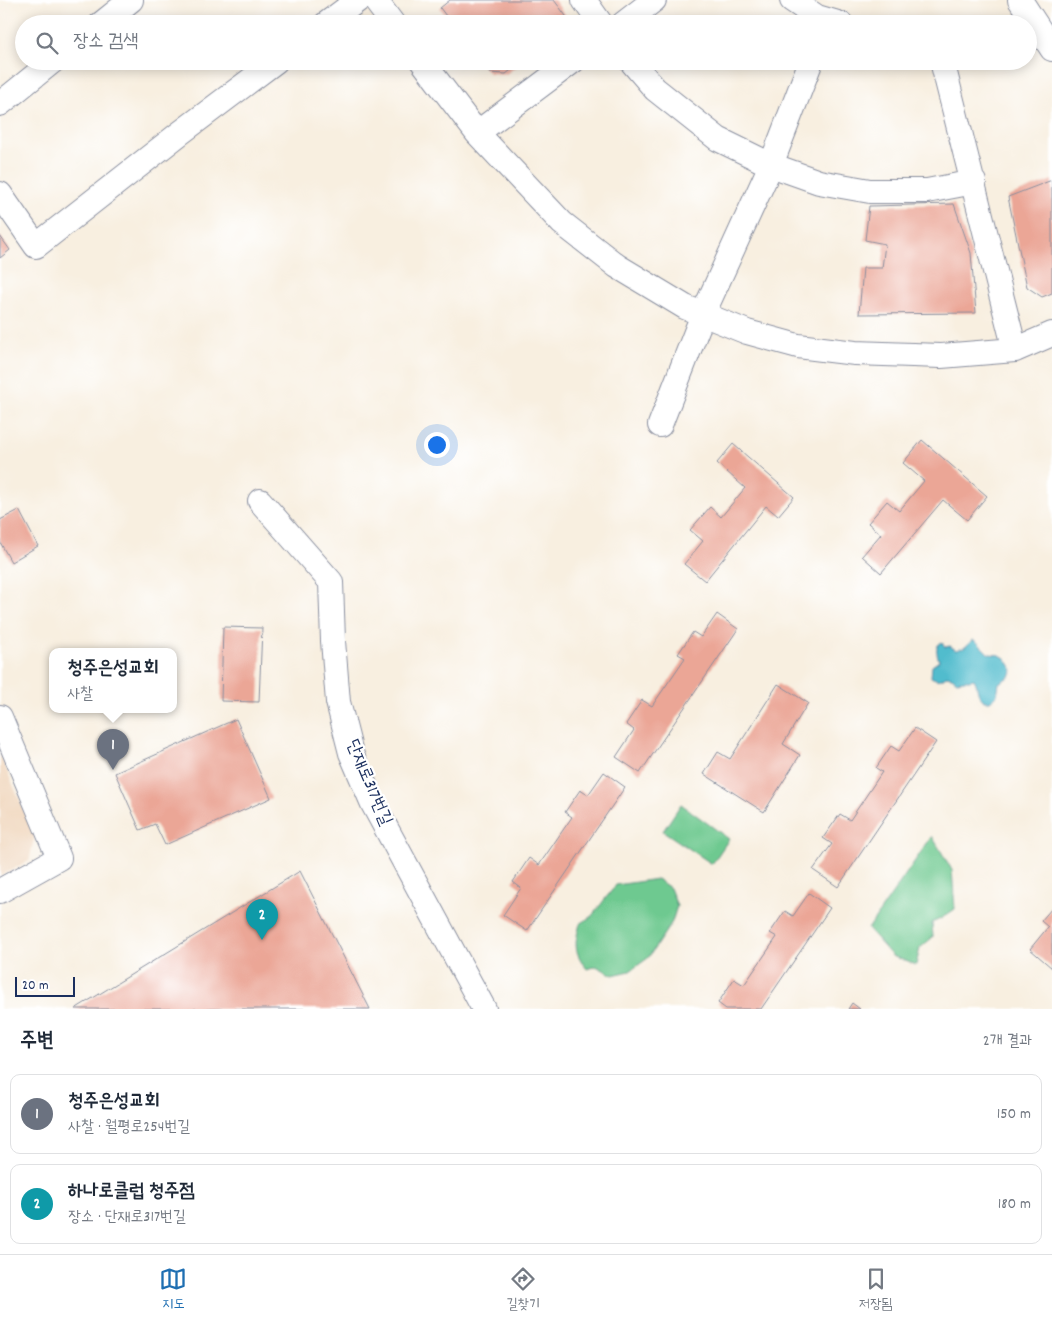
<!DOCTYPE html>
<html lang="ko">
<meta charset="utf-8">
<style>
:root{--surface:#fff;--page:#f6f6f7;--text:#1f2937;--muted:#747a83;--line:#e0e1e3;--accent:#1f6fb2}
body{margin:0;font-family:Dekko,"Poor Story",sans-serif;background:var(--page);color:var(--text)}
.scale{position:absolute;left:15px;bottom:12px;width:60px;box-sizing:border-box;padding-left:5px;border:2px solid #1b2f5e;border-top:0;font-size:14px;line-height:18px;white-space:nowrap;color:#1b2f5e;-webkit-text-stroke:4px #fff;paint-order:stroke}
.you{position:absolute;left:436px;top:444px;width:18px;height:18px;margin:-12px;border:4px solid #fff;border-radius:50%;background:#1a73e8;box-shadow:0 0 0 8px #1a73e833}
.badge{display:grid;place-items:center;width:32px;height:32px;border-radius:50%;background:var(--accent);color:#fff;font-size:16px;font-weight:700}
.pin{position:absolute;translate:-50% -41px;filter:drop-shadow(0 1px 2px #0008)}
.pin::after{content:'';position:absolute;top:26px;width:18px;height:15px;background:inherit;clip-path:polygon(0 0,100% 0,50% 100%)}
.popup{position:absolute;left:49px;top:648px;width:128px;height:65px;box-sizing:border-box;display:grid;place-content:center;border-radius:10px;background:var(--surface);filter:drop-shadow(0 1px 4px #0005);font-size:16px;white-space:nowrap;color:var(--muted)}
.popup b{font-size:19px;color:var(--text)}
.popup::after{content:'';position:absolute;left:50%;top:100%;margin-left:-10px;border:10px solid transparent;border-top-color:var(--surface)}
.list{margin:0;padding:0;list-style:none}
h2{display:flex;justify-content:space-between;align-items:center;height:65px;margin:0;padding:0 20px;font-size:21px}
h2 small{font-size:16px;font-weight:400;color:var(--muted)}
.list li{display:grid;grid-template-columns:32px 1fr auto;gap:15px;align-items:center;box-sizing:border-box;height:80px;margin:0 10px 10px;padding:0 10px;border:1px solid var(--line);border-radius:10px}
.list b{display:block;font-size:19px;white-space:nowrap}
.list p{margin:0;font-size:16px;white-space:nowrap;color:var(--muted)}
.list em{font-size:16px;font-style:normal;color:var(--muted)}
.icon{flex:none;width:28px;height:28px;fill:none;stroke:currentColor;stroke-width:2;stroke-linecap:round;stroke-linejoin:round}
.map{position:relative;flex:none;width:1052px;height:1009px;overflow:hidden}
.search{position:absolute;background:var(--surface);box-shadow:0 2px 12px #0003;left:15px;right:15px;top:15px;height:55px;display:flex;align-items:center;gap:12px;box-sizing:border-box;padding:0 18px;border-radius:28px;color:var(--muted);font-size:19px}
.sheet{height:245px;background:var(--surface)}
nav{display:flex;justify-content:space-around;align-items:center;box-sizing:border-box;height:70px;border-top:1px solid var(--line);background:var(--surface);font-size:14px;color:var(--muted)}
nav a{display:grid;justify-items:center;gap:2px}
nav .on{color:var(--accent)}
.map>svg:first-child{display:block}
.built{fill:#f0d6bc}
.green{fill:#6ec990;stroke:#447c77}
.water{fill:#51bccd;stroke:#367696}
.building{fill:#eba696}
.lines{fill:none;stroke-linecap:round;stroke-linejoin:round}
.minor-casing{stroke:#8a8f9f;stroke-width:26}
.minor{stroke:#fff;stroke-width:24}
.labels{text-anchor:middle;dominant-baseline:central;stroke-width:4.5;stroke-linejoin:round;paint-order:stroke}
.street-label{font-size:18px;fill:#1b2f5e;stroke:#fff}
</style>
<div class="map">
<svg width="1052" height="1009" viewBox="0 0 1052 1009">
<rect width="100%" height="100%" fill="#fff"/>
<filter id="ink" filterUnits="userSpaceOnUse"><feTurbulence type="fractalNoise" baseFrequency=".02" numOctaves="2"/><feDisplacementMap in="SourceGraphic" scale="10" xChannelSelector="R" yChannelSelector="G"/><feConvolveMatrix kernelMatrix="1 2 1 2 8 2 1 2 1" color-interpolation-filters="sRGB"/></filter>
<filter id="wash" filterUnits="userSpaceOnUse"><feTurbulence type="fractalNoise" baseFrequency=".0096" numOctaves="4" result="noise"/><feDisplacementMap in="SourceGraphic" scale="20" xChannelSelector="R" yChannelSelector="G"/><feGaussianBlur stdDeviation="1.12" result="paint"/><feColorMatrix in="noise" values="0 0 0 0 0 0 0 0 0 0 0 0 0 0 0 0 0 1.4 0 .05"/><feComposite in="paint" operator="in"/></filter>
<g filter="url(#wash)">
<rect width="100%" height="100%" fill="#f8efe0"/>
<path class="built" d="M0,755L35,835L29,861L0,876Z"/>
<path class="green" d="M681,804L729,839L712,864L663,831Z
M932,836L952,870L955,909L942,918L932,923L933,937L920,948L916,965L892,956L868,929Z
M657,879L670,888L677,906L672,922L648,958L630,971L613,975L596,966L587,969C574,952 574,945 580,924L591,917L616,885Z"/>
<path class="water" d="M973,640L977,642L989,654L1000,655L1005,658L1013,670L1010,676L999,683L997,695L990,701H984C975,691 979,687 974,679C968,681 963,679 957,681L952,677L946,676C940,681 937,680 931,677L932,666L939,661C937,653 934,646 942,642L945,647L950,646L956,650L964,648Z"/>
<g id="blocks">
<path class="building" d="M450,0H554L566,16L565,24H452L440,8Z
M480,61H523L506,74L489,73Z
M1052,180V293L1042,297L1027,287L1008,197Z
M954,204L971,253L976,313L859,314L863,268H882L885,244L865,240L869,206Z
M0,236L10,250L0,258Z
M922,440L987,496L967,520L943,500L881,573L862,556L881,534L868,523L887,501L899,511L924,481L903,463Z
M733,444L794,497L778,516L766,506L705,581L684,564L703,541L690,530L710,507L721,517L745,488L717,463Z
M19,510L38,546L11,562L0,542V520Z
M717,614L738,629L640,773L616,757L634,730L626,724L642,700L652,706L685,658L678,654L693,632L701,637Z
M223,627L262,628L259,702L221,701Z
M778,684L808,703L783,744L800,755L764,812L704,774L718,752L730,759Z
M236,719L271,798L165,845L155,824L140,830L115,773Z
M915,728L936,742L838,887L813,870L832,844L823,838L840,814L850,820L882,772L876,768L891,746L899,751Z
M604,772L625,787L527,931L503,915L521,888L513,882L529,858L539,865L572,817L565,812L580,790L588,795Z
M300,871L370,1009H75Z
M809,893L830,908L761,1009H726L718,1003L734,979L744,985L777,937L770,933L785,911L793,916Z
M1052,908V968L1030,949L1048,927L1041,921Z
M852,1003L860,1009H848Z"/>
</g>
</g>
<g filter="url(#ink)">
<use href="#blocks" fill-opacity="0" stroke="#8a8f9f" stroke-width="1"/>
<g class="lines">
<defs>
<path id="minor" d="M375,0L393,24
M584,0L601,24
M792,0L817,17L841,24
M1020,0L1052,49
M101,24L131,0
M326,24L358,0
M623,24L654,0
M422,61L477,133L562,223L617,266L685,307L747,332L798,346L855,353L941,356L1015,350L1052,334
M631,61L655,89L718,139L771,165L819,182L870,191H927L974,182
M942,61L1015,350
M0,104L53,61
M477,133L573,61
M0,194L36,246L179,134L276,61
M660,425L703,314L771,165L811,61
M260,501L331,582L333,641L338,702L351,753L373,804L484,1009
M0,717L59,858L0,891"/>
</defs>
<use href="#minor" class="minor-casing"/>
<use href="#minor" class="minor"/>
</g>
</g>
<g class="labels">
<g class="street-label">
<text transform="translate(368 783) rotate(67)">단재로317번길</text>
</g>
</g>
</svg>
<div class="scale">20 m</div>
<div class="you"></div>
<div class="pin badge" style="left:113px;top:770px;background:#6b7280">1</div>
<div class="popup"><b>청주은성교회</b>사찰</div>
<div class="pin badge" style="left:262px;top:940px;background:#0f9aa8">2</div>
<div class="search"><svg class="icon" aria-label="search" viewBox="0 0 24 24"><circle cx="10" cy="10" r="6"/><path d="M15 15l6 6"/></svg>장소 검색</div>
</div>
<section class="sheet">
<h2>주변<small>2개 결과</small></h2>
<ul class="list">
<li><span class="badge" style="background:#6b7280">1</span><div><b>청주은성교회</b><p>사찰 · 월평로254번길</p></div><em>150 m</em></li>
<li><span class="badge" style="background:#0f9aa8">2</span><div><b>하나로클럽 청주점</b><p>장소 · 단재로317번길</p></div><em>180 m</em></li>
</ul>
</section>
<nav>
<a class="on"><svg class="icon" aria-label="map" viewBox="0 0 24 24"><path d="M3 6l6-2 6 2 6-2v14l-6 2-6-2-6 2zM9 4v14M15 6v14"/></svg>지도</a>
<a><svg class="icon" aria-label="directions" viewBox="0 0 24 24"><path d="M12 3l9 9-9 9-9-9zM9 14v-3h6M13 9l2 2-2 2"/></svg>길찾기</a>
<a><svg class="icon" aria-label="saved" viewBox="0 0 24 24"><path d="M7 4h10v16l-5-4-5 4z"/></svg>저장됨</a>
</nav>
